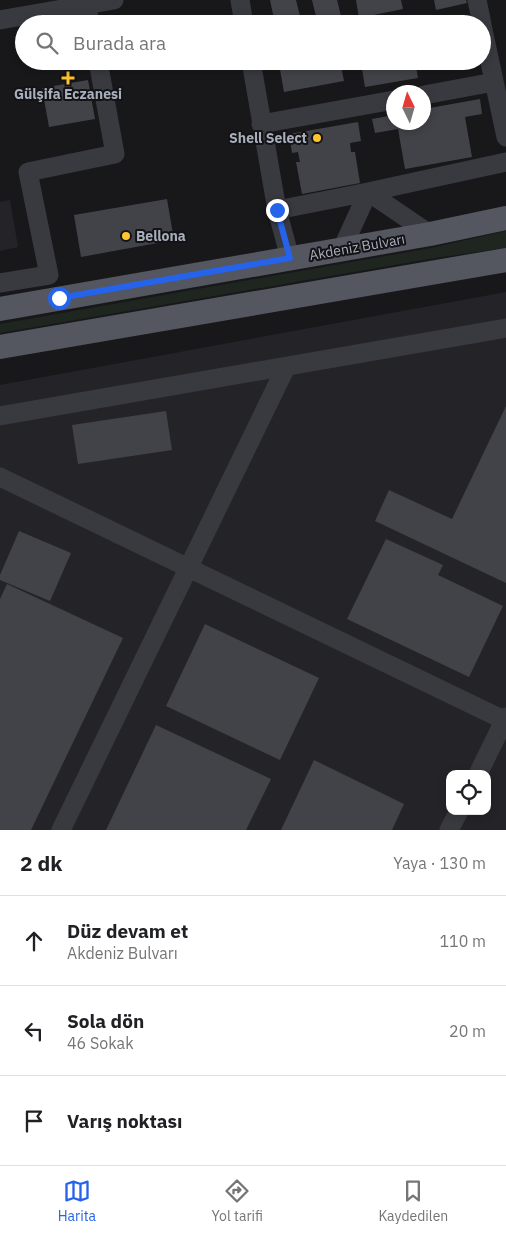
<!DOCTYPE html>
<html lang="tr">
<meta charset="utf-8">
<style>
:root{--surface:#fff;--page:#f6f6f6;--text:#202124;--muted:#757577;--line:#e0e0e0;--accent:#2563eb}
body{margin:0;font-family:"IBM Plex Sans",sans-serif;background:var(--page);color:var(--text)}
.controls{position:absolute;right:15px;bottom:15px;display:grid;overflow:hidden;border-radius:10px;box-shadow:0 2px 8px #0003}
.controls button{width:45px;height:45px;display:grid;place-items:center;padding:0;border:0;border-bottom:1px solid var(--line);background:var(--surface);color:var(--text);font:25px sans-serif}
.compass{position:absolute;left:386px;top:85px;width:45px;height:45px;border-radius:50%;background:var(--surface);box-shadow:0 2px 8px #0003;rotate:355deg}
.stop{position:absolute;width:15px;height:15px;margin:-11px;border:4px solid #2563eb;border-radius:50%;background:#fff}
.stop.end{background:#2563eb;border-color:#fff;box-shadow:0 1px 5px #0008}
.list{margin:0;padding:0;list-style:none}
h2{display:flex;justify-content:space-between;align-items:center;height:65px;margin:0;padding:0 20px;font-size:21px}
h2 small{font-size:16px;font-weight:400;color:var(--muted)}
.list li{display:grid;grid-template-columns:32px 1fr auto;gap:15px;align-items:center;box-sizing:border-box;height:90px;padding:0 20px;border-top:1px solid var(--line)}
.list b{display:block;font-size:19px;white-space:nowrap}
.list p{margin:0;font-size:16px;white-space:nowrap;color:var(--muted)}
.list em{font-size:16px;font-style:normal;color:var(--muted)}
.icon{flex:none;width:28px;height:28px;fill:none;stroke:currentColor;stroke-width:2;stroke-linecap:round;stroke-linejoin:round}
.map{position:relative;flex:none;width:506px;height:830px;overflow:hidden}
.search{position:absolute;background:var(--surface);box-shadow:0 2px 8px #0003;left:15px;right:15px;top:15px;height:55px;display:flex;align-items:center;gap:12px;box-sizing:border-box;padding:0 18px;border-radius:28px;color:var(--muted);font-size:19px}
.sheet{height:335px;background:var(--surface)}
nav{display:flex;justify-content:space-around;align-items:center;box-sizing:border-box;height:70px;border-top:1px solid var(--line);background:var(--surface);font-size:14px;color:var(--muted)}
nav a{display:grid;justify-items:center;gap:2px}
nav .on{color:var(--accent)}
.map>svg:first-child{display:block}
.built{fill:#242428;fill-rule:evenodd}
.green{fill:#1e261f}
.building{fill:#424348}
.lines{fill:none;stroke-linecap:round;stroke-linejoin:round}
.minor{stroke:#393a40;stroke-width:19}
.major{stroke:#545660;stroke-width:24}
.route{stroke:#2563eb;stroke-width:6}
.poi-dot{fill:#ffc52c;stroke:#131316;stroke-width:2}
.labels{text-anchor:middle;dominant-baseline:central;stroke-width:4;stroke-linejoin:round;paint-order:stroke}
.poi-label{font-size:14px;font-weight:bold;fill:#a9aebc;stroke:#131316}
.street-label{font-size:14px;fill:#a9aebc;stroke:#131316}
</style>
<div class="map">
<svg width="506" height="830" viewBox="0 0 506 830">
<rect width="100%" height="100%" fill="#18181b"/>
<path class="built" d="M10,200L18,247L0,251V202Z
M506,292V830H0V385ZM450,774H487V811H450Z"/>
<path class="green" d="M506,231V248L435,258L0,333V324L431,248Z"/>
<path class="building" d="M270,0H296L302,24H275Z
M312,0H337L343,24H318Z
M356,0H401L403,9L359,18Z
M434,0H466L467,3L436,10Z
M295,61H340L344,81L284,92L279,64Z
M373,61H415L418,78L365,87L361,63Z
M452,61H478L479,62L453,67Z
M88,80L95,119L49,127L42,88Z
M480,99L482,114L465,117L472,157L405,169L398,129L375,133L372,119L394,115V122H424V109Z
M358,122L361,141L350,143L351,152H355L360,183L302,194L296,162H300L298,152L292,153L289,134Z
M167,199L174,240L81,257L74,215Z
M506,406V583L375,521L389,490L452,519Z
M166,411L172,450L78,464L72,425Z
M19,531L71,553L50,601L0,580V575Z
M386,539L443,565L438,575L503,606L469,677L347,619Z
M7,584L123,638L31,830H0V599Z
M205,624L319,678L280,760L166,706Z
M156,725L271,779L246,830H106Z
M314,760L404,804L392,830H281Z"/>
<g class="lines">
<path class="minor" d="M240,0L244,24
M477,0L482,24
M87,5L90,24
M0,20L114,0
M482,25L506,137
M251,61L277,210L290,258
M424,95L494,82
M261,124L394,100
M277,210L368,192L430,234
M342,249L368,192L506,162
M0,283L49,275L28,172L115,154L98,61
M0,416L506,328
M0,477L506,721
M478,774L506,717
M61,830L286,367
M449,830L459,811"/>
<path class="major" d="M0,309L430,234L506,218
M0,347L506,260"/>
</g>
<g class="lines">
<path class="route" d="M59,298L290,258L277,210"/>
</g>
<g class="poi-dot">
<path d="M65.5 70.5h5v5h5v5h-5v5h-5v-5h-5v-5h5z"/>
<circle cx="317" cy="138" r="5"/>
<circle cx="126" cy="236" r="5"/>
</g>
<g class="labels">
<g class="poi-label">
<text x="68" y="94">Gülşifa Eczanesi</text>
<text x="307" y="138" text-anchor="end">Shell Select</text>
<text x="136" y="236" text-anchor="start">Bellona</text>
</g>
<g class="street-label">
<text transform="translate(357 247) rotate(-10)">Akdeniz Bulvarı</text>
</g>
</g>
</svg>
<div class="controls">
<button><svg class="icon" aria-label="locate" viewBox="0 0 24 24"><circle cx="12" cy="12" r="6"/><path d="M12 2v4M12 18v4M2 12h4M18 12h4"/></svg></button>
</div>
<svg class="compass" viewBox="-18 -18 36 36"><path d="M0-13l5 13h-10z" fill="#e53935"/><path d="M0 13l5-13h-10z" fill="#757577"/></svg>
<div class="stop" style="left:59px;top:298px"></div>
<div class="stop end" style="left:277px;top:210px"></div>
<div class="search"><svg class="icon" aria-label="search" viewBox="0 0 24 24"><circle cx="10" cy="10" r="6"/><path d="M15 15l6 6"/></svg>Burada ara</div>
</div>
<section class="sheet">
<h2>2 dk<small>Yaya · 130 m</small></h2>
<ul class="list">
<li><svg class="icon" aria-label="ahead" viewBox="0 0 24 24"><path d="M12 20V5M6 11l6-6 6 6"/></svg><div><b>Düz devam et</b><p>Akdeniz Bulvarı</p></div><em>110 m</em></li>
<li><svg class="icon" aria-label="left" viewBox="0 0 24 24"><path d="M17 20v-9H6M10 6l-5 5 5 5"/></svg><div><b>Sola dön</b><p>46 Sokak</p></div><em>20 m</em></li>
<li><svg class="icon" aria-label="arrive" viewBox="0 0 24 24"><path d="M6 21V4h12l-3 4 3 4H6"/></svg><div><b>Varış noktası</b></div></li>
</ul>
</section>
<nav>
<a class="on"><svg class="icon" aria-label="map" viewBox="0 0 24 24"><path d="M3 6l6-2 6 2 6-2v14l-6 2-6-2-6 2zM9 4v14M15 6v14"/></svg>Harita</a>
<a><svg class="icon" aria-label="directions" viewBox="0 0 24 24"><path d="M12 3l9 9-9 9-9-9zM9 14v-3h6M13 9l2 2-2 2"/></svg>Yol tarifi</a>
<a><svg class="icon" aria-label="saved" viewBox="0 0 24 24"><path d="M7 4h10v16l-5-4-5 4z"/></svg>Kaydedilen</a>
</nav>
